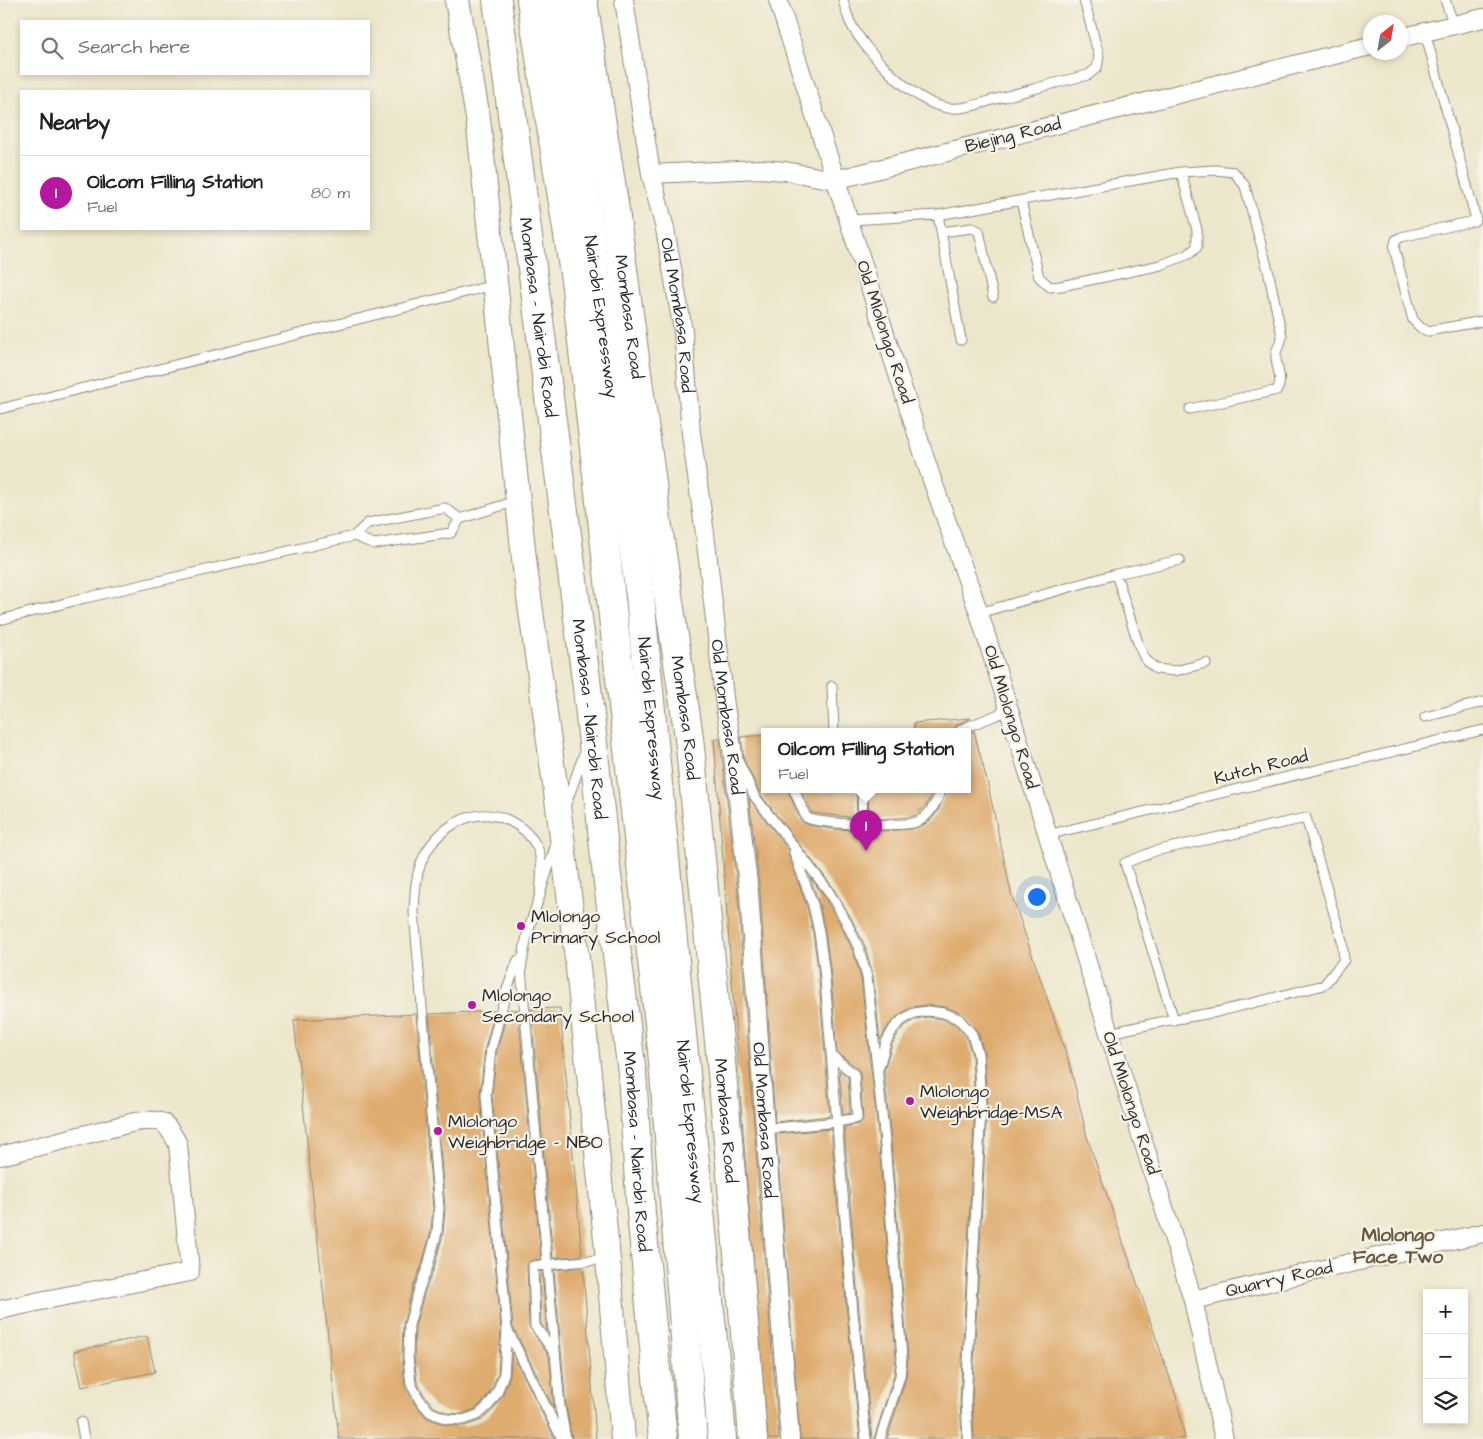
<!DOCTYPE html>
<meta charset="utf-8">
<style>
:root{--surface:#fff;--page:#f2f2f2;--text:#202124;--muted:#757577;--line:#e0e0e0;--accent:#b5179e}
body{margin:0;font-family:"Architects Daughter",sans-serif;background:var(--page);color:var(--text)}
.controls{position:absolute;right:15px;bottom:15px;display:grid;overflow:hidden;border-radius:0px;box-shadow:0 2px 8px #0003}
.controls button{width:45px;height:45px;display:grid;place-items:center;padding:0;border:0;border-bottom:1px solid var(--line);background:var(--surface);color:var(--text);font:25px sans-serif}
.compass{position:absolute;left:1363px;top:15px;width:45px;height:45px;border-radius:50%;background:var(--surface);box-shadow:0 2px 8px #0003;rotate:31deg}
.you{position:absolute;left:1036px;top:896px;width:18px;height:18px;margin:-12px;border:4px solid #fff;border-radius:50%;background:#1a73e8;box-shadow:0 0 0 8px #1a73e833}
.badge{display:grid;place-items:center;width:32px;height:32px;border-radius:50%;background:var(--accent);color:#fff;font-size:16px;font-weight:700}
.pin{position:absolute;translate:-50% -41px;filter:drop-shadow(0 1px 2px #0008)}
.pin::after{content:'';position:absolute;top:26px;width:18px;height:15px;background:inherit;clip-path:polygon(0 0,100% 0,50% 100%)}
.popup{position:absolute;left:761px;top:728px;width:210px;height:65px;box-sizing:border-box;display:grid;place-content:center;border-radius:0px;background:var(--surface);filter:drop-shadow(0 1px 4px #0005);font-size:16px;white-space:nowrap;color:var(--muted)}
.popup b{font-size:19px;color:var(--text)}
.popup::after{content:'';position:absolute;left:50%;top:100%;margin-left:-10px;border:10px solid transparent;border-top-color:var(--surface)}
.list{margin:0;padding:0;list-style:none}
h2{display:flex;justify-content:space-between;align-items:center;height:65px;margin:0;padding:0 20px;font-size:21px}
h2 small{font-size:16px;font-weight:400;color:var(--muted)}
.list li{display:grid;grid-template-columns:32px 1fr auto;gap:15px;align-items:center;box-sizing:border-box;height:75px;padding:0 20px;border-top:1px solid var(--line)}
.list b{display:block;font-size:19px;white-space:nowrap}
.list p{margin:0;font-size:16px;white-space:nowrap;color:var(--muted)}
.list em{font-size:16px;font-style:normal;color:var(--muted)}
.icon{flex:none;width:28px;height:28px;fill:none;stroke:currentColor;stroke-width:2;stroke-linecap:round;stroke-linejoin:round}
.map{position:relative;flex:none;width:1483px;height:1439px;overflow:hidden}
.search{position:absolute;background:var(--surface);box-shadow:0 2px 8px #0003;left:20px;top:20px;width:350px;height:55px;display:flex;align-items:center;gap:12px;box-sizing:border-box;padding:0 18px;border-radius:0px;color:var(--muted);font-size:19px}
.panel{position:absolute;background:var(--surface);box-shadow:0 2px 8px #0003;left:20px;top:90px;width:350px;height:140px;border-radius:0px}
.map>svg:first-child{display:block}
.building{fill:#dfac6f}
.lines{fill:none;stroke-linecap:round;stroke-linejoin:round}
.lane-casing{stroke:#8c887a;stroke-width:11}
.street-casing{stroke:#8c887a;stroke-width:20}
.secondary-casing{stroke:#8c887a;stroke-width:26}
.highway-casing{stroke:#8c887a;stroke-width:30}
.lane{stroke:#fff;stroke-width:9}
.street{stroke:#fff;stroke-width:18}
.secondary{stroke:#fff;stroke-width:24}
.highway{stroke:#fff;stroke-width:28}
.poi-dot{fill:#b5179e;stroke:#f7f3e8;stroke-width:2}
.labels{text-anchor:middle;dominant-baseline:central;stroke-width:4.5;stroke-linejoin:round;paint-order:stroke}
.street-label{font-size:18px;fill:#2b2b2b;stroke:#f7f3e8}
.poi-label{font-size:18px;fill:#2b2b2b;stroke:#f7f3e8;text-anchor:start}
.neighbourhood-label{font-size:19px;font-weight:bold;fill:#6a5843;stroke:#f7f3e8}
</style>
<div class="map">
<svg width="1483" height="1439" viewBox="0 0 1483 1439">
<rect width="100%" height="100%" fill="#f7f3e8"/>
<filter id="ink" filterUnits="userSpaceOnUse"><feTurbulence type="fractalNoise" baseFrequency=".02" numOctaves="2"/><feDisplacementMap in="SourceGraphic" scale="10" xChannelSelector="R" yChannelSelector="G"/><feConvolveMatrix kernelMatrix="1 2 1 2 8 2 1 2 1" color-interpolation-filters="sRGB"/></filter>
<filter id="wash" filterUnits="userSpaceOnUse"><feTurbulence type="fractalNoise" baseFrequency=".0096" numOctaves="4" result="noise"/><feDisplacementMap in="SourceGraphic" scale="20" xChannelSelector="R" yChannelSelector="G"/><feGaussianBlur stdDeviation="1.12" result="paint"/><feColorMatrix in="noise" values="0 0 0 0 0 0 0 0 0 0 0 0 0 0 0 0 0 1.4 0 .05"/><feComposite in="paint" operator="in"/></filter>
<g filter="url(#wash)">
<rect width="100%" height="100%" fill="#ece6ca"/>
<g id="blocks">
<path class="building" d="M971,718L958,724L954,728L953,732H914V723Z
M974,731L988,785L1011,893L1070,1065L1087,1137L1176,1396L1185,1439H974L972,1402L987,1106L984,1053L978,1032L961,1013L945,1007L927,1005L911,1007L899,1015L889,1025L880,1040L873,976L865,946L851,918L832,886L760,794L744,760L741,737L765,735V790H788L800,820L803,823L809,825L831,829L883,831L912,829L922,826L931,820L938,811L947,790H967V734Z
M714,739H720L721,749L738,894L752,1102L779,1439H768L746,1172Z
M801,790H856L857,818L812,813Z
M868,790H934L927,804L916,815L910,817L883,819L869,818Z
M749,798L788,850V854L807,907L813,933L818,969L830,1116L775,1122L760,892Z
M810,877L822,893L840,924L853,951L861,978L878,1133L896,1358L894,1375L874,1439H872L859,1312L844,1127L859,1124L863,1120L860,1074L858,1069L837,1052L830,967L825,931L819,903Z
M560,1008L582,1255L553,1258L531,1009Z
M508,1010H518L541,1259L530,1261L527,1266L529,1326L549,1356L554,1409L513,1327L492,1095L497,1050Z
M495,1011L485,1048L480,1095L501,1329L498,1373L491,1390L483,1402L475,1409L462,1414L448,1413L434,1407L424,1395L417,1382L414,1357L415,1326L425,1291L434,1268L443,1234L445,1208L429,1014Z
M416,1014L433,1208L431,1231L422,1264L413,1287L403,1324L402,1357L405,1387L414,1403L427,1418L446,1425L465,1426L482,1420L493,1410L502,1397L510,1375L512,1352L555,1439H339L294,1020Z
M928,1017L942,1019L955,1024L966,1037L972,1055L975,1106L960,1402L962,1439H887L906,1378L908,1358L890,1131L884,1071L892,1044L899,1032L906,1025L916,1019Z
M839,1070L848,1077L850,1113L843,1115Z
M831,1129L847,1314L860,1439H800L776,1134Z
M583,1268L596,1439H572L566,1406L554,1270Z
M542,1271L547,1332L541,1324L539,1272Z
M147,1336L155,1372L82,1387L74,1351Z"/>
</g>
</g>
<g filter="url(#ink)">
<use href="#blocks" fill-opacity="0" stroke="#8c887a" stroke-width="1"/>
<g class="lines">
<defs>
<path id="lane" d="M843,0C845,7 847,15 850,22C864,51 915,104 948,108C964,110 981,103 996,99C1027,91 1057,82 1088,75L1097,68L1099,56L1084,0
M1445,0L1454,25
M1425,32L1476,219L1474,221L1401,237L1396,240L1394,248L1413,320L1421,328L1428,331L1483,321
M1021,201L1039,277L1050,287L1061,286L1161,265L1189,254L1197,247V230L1181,172
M938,215L961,340
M850,220L938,215L1181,172L1215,170L1234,172L1245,186L1268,270L1282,336C1282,343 1276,348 1276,354C1275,367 1284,378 1277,390L1190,409
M941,232L972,228L979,231L993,297
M0,409L494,285
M354,536L374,544L451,533L460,519L516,501
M1116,574L1139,646L1145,659L1156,669L1175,671L1206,663
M979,613L1116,574L1180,560
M0,620L85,598L354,536L368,523L445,508L460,519
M832,686L834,732
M1425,717L1483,702
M959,732L962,729L1009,710
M739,763L755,797L827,889L846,921L859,949L867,977L884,1132L902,1358L900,1376L880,1439
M794,790L806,817L810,819C826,824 906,828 919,821C930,815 937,801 941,790
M862,790L863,824
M565,807L585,751
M1047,835L1483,730
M555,847L527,935L521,969L560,1407L566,1439
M794,852L813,905L819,932L824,968L853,1313L866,1439
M518,960L506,992L491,1049L486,1095L507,1329L562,1439
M1109,1033L1165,1021L1217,1012L1324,985L1344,960L1342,941L1306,818L1155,851L1125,863L1174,1020
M879,1067L886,1042L894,1028L902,1020L914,1013L928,1011L944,1013L959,1019L972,1034L978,1054L981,1106L966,1402L968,1439
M766,1129L837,1122L857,1118L854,1074L831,1055
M507,1329L504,1374L497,1393L488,1406L478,1415L463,1420L447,1419L430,1412L419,1399L411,1384L408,1357L409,1325L419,1289L428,1266L437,1232L439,1208L414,912C415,895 415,879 421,863C435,828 474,803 510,821C522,827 531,835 537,847C544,862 541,879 540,896
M554,1352L535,1326L533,1266L607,1259
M81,1422L84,1439"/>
<g id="street">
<path id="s1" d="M624,0L651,174L665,229L683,331L691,433L705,534L725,706L732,747L749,893L763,1101L790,1439"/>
<path d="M778,0L930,474L979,613L1109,1033L1193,1300L1224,1439"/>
<path d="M1400,38L1483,18"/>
<path d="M651,174L761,169L785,171L835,180L1370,46"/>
<path d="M0,1156L135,1122C164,1119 164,1119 178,1144L190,1272L45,1300L0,1310"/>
<path d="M1193,1300L1289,1277L1483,1233"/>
</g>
<path id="secondary" d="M457,0L478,118L525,568L560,821L577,958L608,1259L623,1439"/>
<g id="highway">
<path id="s2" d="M497,0L587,687L606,867L632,1073L641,1213L663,1439"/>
<path d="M531,0L575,280L662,1050L693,1439"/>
<path id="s3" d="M556,0L574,116L640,596L682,1034L718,1389L722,1439"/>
<path id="s4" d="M583,0L614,203L657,520L689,737L721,1062L744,1321L753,1439"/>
</g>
</defs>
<use href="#lane" class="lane-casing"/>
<use href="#street" class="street-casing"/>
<use href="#secondary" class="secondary-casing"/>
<use href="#highway" class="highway-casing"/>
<use href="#lane" class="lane"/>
<use href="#street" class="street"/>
<use href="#secondary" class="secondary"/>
<use href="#highway" class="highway"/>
</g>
</g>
<g class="poi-dot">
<circle cx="521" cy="926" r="5"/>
<circle cx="472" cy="1005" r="5"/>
<circle cx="910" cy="1101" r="5"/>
<circle cx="438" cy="1131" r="5"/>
</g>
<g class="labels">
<g class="street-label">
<text transform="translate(1013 135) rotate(-14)">Biejing Road</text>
<text stroke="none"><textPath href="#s1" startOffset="320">Old Mombasa Road</textPath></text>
<text stroke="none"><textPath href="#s3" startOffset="320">Nairobi Expressway</textPath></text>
<text stroke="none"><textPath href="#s4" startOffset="320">Mombasa Road</textPath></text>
<text stroke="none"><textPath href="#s2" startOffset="320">Mombasa - Nairobi Road</textPath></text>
<text transform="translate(885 332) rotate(72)">Old Mlolongo Road</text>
<text stroke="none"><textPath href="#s1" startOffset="725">Old Mombasa Road</textPath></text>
<text transform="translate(1011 717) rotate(73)">Old Mlolongo Road</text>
<text stroke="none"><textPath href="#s3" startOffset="725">Nairobi Expressway</textPath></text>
<text stroke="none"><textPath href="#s4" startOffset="725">Mombasa Road</textPath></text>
<text stroke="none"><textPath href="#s2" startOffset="725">Mombasa - Nairobi Road</textPath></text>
<text transform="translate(1261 767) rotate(-14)">Kutch Road</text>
<text transform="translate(1131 1103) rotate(72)">Old Mlolongo Road</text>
<text stroke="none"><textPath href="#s4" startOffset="1130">Mombasa Road</textPath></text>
<text stroke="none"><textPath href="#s1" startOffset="1130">Old Mombasa Road</textPath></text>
<text stroke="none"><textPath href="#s3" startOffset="1130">Nairobi Expressway</textPath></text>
<text stroke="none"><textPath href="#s2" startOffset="1160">Mombasa - Nairobi Road</textPath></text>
<text transform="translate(1279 1279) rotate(-13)">Quarry Road</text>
</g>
<g class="poi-label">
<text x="531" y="916">Mlolongo<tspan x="531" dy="21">Primary School</tspan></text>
<text x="482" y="995">Mlolongo<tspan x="482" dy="21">Secondary School</tspan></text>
<text x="920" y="1091">Mlolongo<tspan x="920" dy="21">Weighbridge-MSA</tspan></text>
<text x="448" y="1121">Mlolongo<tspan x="448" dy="21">Weighbridge - NBO</tspan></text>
</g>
<g class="neighbourhood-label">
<text x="1398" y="1235">Mlolongo<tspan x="1398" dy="22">Face Two</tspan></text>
</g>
</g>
</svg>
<div class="controls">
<button>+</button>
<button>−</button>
<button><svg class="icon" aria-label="layers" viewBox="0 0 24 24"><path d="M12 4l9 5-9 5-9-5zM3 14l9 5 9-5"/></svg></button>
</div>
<svg class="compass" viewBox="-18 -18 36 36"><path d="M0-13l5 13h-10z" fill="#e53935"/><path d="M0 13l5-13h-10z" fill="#757577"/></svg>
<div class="you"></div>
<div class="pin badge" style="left:866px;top:851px">1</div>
<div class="popup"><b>Oilcom Filling Station</b>Fuel</div>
<div class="search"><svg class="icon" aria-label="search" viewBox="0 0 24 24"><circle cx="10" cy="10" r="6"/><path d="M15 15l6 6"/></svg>Search here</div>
<section class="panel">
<h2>Nearby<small></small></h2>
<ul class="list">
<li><span class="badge">1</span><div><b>Oilcom Filling Station</b><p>Fuel</p></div><em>80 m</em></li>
</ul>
</section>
</div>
